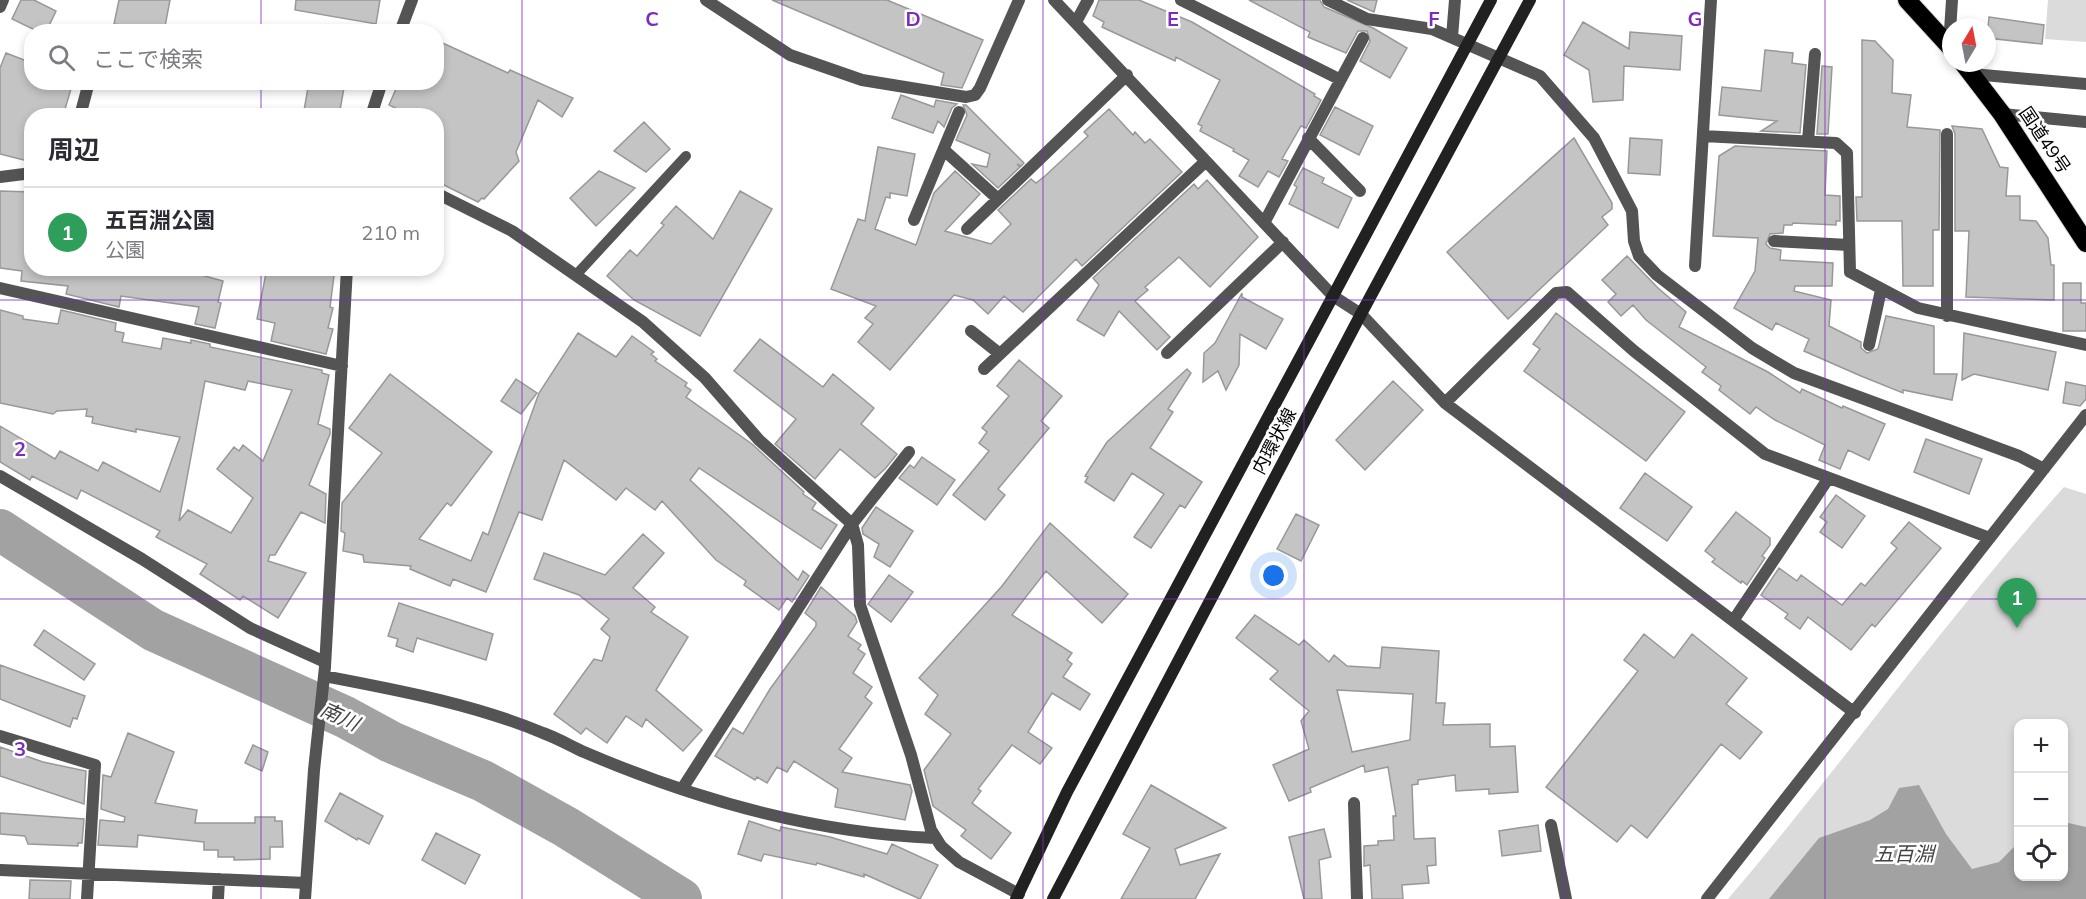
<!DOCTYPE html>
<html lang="ja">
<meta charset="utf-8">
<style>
:root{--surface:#fff;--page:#f7f7f7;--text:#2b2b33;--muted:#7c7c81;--line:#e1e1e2;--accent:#ea580c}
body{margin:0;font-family:Mulish,"Noto Sans JP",sans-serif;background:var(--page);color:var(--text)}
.controls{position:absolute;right:18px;bottom:18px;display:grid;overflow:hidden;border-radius:12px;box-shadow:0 3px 9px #0003}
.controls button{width:54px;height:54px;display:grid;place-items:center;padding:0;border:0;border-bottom:2px solid var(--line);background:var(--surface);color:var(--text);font:30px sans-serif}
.compass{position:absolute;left:1942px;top:18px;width:54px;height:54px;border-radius:50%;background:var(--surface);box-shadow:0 3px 9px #0003;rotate:10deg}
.you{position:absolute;left:1274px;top:576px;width:21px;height:21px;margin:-15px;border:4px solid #fff;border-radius:50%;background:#1a73e8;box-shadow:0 0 0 9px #1a73e833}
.badge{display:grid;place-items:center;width:39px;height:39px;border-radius:50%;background:var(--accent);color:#fff;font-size:20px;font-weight:700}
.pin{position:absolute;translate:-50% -50px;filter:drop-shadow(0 2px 3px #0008)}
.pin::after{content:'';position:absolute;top:32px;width:21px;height:18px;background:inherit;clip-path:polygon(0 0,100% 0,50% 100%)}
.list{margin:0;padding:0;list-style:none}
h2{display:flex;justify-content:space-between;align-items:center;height:78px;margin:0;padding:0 24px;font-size:26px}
h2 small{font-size:20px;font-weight:400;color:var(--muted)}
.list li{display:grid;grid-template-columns:39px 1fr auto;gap:18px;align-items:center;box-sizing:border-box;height:90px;padding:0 24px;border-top:2px solid var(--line)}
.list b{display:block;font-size:22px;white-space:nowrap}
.list p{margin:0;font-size:20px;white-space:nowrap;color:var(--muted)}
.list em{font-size:20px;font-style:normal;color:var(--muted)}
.icon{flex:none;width:33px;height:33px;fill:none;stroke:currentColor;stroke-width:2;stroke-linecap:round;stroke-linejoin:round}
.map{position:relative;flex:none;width:2086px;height:899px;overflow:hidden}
.search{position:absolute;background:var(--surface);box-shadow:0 3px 9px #0003;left:24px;top:24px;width:420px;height:66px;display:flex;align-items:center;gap:15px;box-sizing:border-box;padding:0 21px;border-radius:24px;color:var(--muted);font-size:22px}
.panel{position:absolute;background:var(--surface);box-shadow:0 3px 9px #0003;left:24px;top:108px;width:420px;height:168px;border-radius:24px}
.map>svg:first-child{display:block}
.green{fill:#dbdbdb;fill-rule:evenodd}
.water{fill:#a2a2a2}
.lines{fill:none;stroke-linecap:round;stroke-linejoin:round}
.river{stroke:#a2a2a2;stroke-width:42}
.building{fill:#c4c4c4;stroke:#989898;stroke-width:1.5;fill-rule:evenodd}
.highway-casing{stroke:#dbdbdb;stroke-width:20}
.lane{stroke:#545454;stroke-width:10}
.street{stroke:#545454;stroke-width:12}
.secondary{stroke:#212121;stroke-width:12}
.highway{stroke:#000;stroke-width:18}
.secondary-bridge{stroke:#212121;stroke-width:12}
.grid{fill:none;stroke:#7b2cbf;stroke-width:1.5;stroke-opacity:0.55}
.labels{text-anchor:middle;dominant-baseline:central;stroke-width:5;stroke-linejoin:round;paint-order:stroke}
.street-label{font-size:18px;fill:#000;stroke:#fff}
.water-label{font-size:20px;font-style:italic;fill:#434343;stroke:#fff}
.grid-label{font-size:20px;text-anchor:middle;font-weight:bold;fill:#7b2cbf;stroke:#fff;stroke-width:5;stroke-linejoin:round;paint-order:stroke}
</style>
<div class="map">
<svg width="2086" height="899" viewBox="0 0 2086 899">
<rect width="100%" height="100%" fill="#fff"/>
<path class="green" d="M2048,0H2086V42L2045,39Z
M2064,487L2086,494V899H1728C1843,764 1946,619 2064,487ZM2018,724H2064V876H2018Z"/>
<path class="water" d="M1919,785L1946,834L1972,869L1999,862L2018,843V876H2064V822L2086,827V899H1769L1819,838L1870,820L1888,809L1899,788Z"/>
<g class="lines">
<path class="river" d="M0,530L153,630L345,717L391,742L483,781L566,827L681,899"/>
</g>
<path class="building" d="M21,0H34L56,11L46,32H39L12,19Z
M119,0H170L164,32L114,24Z
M296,0H380L376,24L295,10Z
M772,0H887L983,40L962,88L941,85L944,73Z
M1099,0H1139L1192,22L1315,94L1314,96L1321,100L1306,128L1301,126L1282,159L1288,161L1279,177L1268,171L1258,187L1239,176L1249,160L1233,151L1234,149L1200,131L1202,126L1198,124L1220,80L1176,57L1175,61L1102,27L1104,22L1093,16Z
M1249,0H1320L1324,7L1373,28L1407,48L1390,78L1360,61L1370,41L1367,31H1358L1346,53L1308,37L1310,32Z
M1347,0H1377L1374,12Z
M1989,17L2044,25L2042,44L1987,38Z
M1583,22L1629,49L1630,32L1682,36L1680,70L1624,66L1623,100L1593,102L1589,70L1564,55Z
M436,40L508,73L510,70L573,98L562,117L538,100L516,152L519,161L484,199L482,198L478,202L436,181V116H412L389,105L399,82H436Z
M1862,40L1875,41L1893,60L1892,93L1911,95L1907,127L1940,130L1939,230H1933V286H1903L1902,221H1857L1856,197H1862Z
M1765,50L1793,53L1792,63L1806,65L1800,133L1761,131L1777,121L1719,115L1722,87L1761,91Z
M6,53L32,63V82H73L63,116H32V162L0,154V68Z
M1822,66L1832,67L1828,134H1817Z
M309,82H345L339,116H303Z
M901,95L934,107L936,100L957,104L952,108L944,127L938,121L933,133L892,118Z
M963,105H966L1024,163L1021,166L1017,164L1020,167L998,188L972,164L987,167L990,154L956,140L967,115Z
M1335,107L1373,126L1359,155L1320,135Z
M1109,109L1133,135L1135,132L1145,143L1150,139L1182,172L1082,266L1076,259L1023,312L1004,296L988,314L973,300L954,295L890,370L858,342L873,324L865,318L876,306L831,289L858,219L865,221L878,147L915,154L907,196L890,193V198L886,197L875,229L916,245L934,193L955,171L980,194L945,231L991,244L1011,224L998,210L1031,179L1036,183L1045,176L1088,136L1084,132Z
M644,122L670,149L646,172L614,151Z
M1952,126L1982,129L2000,167L2008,168L2006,196H2020V220L2036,221L2048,238L2051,265H2054V300L1966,297L1969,231H1955V134Z
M1574,138L1612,203V209L1602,217L1608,225L1508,319L1447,252Z
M1630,138L1662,140L1660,175L1628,173Z
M1735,146L1827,151L1825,195L1840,196V221H1836V225L1793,223L1792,225H1784L1783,233L1770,234L1766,244L1770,248L1781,250L1780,260L1833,263L1832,286H1795L1794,291L1831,300L1829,326L1861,342V348L1867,353L1878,349L1886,316L1934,326V374H1957L1952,400L1903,390V393L1861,376L1804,351L1809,339L1776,323L1772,330L1734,308L1755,271L1758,238L1713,236L1719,156Z
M1303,168L1324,178L1322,183L1352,198L1338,228L1289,204L1297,187L1294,185Z
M599,171L635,188L596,226L570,198Z
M1207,180L1258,237L1210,287L1179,257L1145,287L1148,290L1135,301L1170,337L1157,350L1119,311L1104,336L1077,320L1099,285L1093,278L1194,184L1198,189Z
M0,191L32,192V268H102L123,274V268H176L223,281L218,302L221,303L215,328L195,324L199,307L121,296L119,307L66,294L68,286L21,281L22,271L0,268Z
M740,191L772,209L700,336L634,300L607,276L630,250L637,256L664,225L661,223L676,206L713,239Z
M1627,256L1658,288L1686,312L1679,327L1768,372L1800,393L1802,389L1842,408L1843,406L1885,424L1869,460L1848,450L1840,469L1819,460L1825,445L1775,420L1756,407L1750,414L1719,390L1721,386L1702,372L1706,367L1646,320L1633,305L1621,316L1608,302L1616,294L1602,280Z
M267,268H335L330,307L333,308L328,328L333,329L326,354L271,341L275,323L257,319Z
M2063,283H2081V303H2086V331H2063Z
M1242,293V297L1283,319L1266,349L1240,334L1239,365L1226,390L1218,371L1203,382L1204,353L1215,343Z
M0,310L23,316V319L58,324L61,310L116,323L115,331L124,333L122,342L161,349L163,338L191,343V340L210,344V347L322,370V373L329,375L318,424L330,429V434L309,485L326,494L325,523L301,512L275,555H270L268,561L306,573L278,618L243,596L240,600L200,574L207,564L156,537L160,531L81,490L77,499L32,476L30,480L0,462V426L55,459L60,451L98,471L103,462L160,492L180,437L136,429V432L92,423L93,417L86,416L87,409L57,411L53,414L0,403ZM205,381L245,390L248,381L292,390L263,461L243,445L239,451L234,447L217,469L253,498L231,533L188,510L179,521Z
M1556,313L1685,412L1646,461L1524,371L1540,349L1533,344Z
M578,333L616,357L632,336L654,352L651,354L657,359L655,361L687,383L685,386L691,390L686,397L752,444L804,492L803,494L816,503L812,509L837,525L821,549L699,468L690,480L798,580L803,571L809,576L792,602L787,598L779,610L744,585L746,581L716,560L662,501L655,510L626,488L616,500L564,460L542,520L519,512L486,592L453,579L450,586L410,569L411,566L364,562L363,555L343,551L345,533L341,531L342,503L382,453L349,428L390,374L492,452L451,506L447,503L419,539L471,561L483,532L488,535L539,393Z
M1964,333L2056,352L2048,390L1974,374L1962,380Z
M760,339L823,387L833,374L874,408L861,424L897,454L885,469L875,478L840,449L815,479L775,444L796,419L734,371Z
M1019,360L1062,396L1041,421L1049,428L998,489L1005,495L985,520L953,495L989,451L979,443L987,432L982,428L1009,396L997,386Z
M1187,369L1191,373L1168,409L1173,412L1150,448L1202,482L1185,508L1180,505L1151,548L1134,537L1164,494L1132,473L1114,501L1085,482L1088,477L1085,476L1107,442Z
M516,379L537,393L521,414L501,401Z
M1393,381L1423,410L1365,470L1336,440Z
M2066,382L2086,386V399L2080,406L2063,403Z
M1926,439L1982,459L1969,494L1914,472Z
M922,457L955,480L937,505L899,478L910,465L914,468Z
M1645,473L1692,507L1667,541L1620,508Z
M1836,495L1865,516L1842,548L1820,532L1827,522L1820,517Z
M876,507L913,531L890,567L874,557L879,544L863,534L862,528Z
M1736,512L1770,538V545L1762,556L1765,558L1747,585L1742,581L1741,583L1712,562L1715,559L1705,551Z
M1296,514L1319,525L1301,561L1277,549Z
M1909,522L1941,548L1875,627L1872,624L1851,650L1808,617L1800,629L1785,618L1788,614L1761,595L1779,568L1797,581L1801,575L1842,605L1861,583L1865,586L1897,548L1891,543Z
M1050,523L1128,594L1102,623L1046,571L1012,615L1072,653L1067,660L1072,664L1063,677L1090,694L1080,710L1052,693L1028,732L1052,748L1040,764L1012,745L978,789L981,791L972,803L1011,833L991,859L961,836L966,830L933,806L924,770L951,734L925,714L938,695L919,678L1002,586Z
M643,534L664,553L633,588L655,607L651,612L688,637L656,690L702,730L683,751L646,719L642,727L626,716L607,743L586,728L581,734L554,714L594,659L602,661L610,637L601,629L609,619L579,595L534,579L544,553L605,575Z
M889,575L913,592L891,622L868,604Z
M821,587L855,616L857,622L848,636L861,645L858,649L865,654L853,673L872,687L865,697L872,703L839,749L852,758L842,772L910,785L912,791L905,820L835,807L838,789L794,761L787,772L777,767L767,783L757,777L755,780L715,756L733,728L743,734L770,689L816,626V622L805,613Z
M399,603L493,634L486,660L417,638L413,652L396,646L398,639L388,636Z
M1255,615L1299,645L1304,640L1329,662L1334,655L1347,666L1380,668L1382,647L1439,651L1436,703H1445L1443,725L1490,724V747L1515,746L1518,792L1489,794V789L1456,791L1455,775L1418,780V784L1412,785L1414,839L1435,838L1436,865L1427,866L1429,883L1402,885L1403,899H1372L1370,865L1364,866V846L1378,845V841L1394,840L1393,816H1396L1388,767L1365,772L1364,765L1310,788L1311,792L1289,801L1273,765L1309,749L1301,721L1309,711L1270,679L1278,671L1236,638ZM1337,690L1413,694L1410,740L1352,752Z
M44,630L95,664L84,680L34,645Z
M1644,634L1674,658L1692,634L1747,678L1726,704L1762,732L1740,759L1721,744L1647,838L1631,825L1617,842L1546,787L1638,671L1624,660Z
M0,665L85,696L77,719L73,718L70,727L0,699Z
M128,733L174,752L155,803L197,810L195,823H255V817H275V821H282L283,847H270V859L234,860V857H218V850H204V842L138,835L137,847L98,845L100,820L124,822L125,817L101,809L103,775L111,777Z
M253,745L268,752L262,771L245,763Z
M0,747L43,762L86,771L84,804L0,776Z
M1151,785L1226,828L1175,849L1180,865L1220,854L1195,899H1121L1150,848L1123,834Z
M340,793L383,816L369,844L358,838L357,840L325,821Z
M0,813L84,819L82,843H78V846L28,844L25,836L0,834Z
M749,821L780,831L781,827L830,837L887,854L892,844L938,865L920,899L864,874V877L817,863L816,865L764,854L761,861L738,854Z
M1538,825L1541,851L1502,856L1499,831Z
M1324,829L1331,857L1319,860L1322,899H1304L1289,837Z
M436,833L480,855L465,884L422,860Z
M30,880L71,881L70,899H29Z"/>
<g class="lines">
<defs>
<path id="highway" d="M1907,0L1951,48
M1963,63L2002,114L2086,243"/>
</defs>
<use href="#highway" class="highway-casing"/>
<path class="lane" d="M576,275L686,156"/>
<path class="street" d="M706,0L790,55L862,80L966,97L975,95L980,88L1019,0
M1054,0L1333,296L1361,314L1445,403L1855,713
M1181,0L1339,79
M1328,0L1367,19L1432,29L1540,76L1594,138L1632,211L1634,241L1639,256L1657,275L1752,348L1794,373L2019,456L2044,469
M0,7L3,0
M1076,22L1088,0
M400,32L412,0
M1452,37L1455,0
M1949,46L1952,0
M1972,74L2086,84
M235,82L237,83
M2002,114L2086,122
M80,116L89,82
M371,116L382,82
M1947,134V316
M1703,136L1836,143L1847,153L1850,272L1918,308L2086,345
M1308,138L1360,191
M1808,141L1815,54
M944,150L998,199
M0,177L32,173
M436,193L512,231L643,322L705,378L759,440L852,524L858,545L860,605L911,755L931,830L941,846L959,862L1019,894
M914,220L959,112
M1264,223L1363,38
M967,229L1127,75
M1774,241L1849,245
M1695,266L1711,0
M0,288L342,366
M971,331L1000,354
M1869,345L1881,290
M1167,353L1283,242
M984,369L1206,161
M1445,403L1556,293L1567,292L1634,351L1765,454L1990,538
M0,476L142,559L250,628L325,662
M1733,621L1828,479
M324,676C397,690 474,704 543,733C557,738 571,746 584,752C696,800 813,833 935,838
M0,736L95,765L87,899
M682,789L852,524L909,452
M1354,803L1357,899
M1551,825L1566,899
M0,870L306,883
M218,899L219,879
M305,899L314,770L325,667L347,268
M1707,899L2086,415"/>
<path class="secondary" d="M1016,899L1067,792L1333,296
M1053,899L1361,314"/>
<use href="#highway" class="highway"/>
<path class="secondary-bridge" d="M1333,296L1491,0
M1361,314L1530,0"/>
</g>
<path class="grid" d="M261,0V32M522,0V899M782,0V899M1043,0V899M1304,0V899M1564,0V899M1825,0V899M261,82V116M261,268V899M0,300H2086M0,599H2086"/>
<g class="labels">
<g class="street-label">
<text transform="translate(2045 140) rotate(56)">国道49号</text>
<text transform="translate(1274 441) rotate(-62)">内環状線</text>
</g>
<g class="water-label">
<text transform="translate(340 716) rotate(25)">南川</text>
<text x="1904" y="853">五百淵</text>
</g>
</g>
<g class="grid-label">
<text x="652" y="26">C</text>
<text x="913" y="26">D</text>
<text x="1173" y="26">E</text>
<text x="1434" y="26">F</text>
<text x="1695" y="26">G</text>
<text x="20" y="456">2</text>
<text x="20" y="756">3</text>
</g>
</svg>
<div class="controls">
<button>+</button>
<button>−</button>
<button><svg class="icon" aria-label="locate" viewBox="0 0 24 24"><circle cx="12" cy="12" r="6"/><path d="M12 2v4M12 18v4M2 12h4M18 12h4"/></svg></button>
</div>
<svg class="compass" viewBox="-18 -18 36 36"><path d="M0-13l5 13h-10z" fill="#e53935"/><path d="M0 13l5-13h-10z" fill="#7c7c81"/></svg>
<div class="you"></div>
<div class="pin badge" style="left:2017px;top:628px;background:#2e9e5b">1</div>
<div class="search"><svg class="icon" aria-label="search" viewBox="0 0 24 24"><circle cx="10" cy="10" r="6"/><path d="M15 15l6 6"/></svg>ここで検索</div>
<section class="panel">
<h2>周辺<small></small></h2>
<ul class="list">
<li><span class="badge" style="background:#2e9e5b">1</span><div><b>五百淵公園</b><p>公園</p></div><em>210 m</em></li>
</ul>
</section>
</div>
